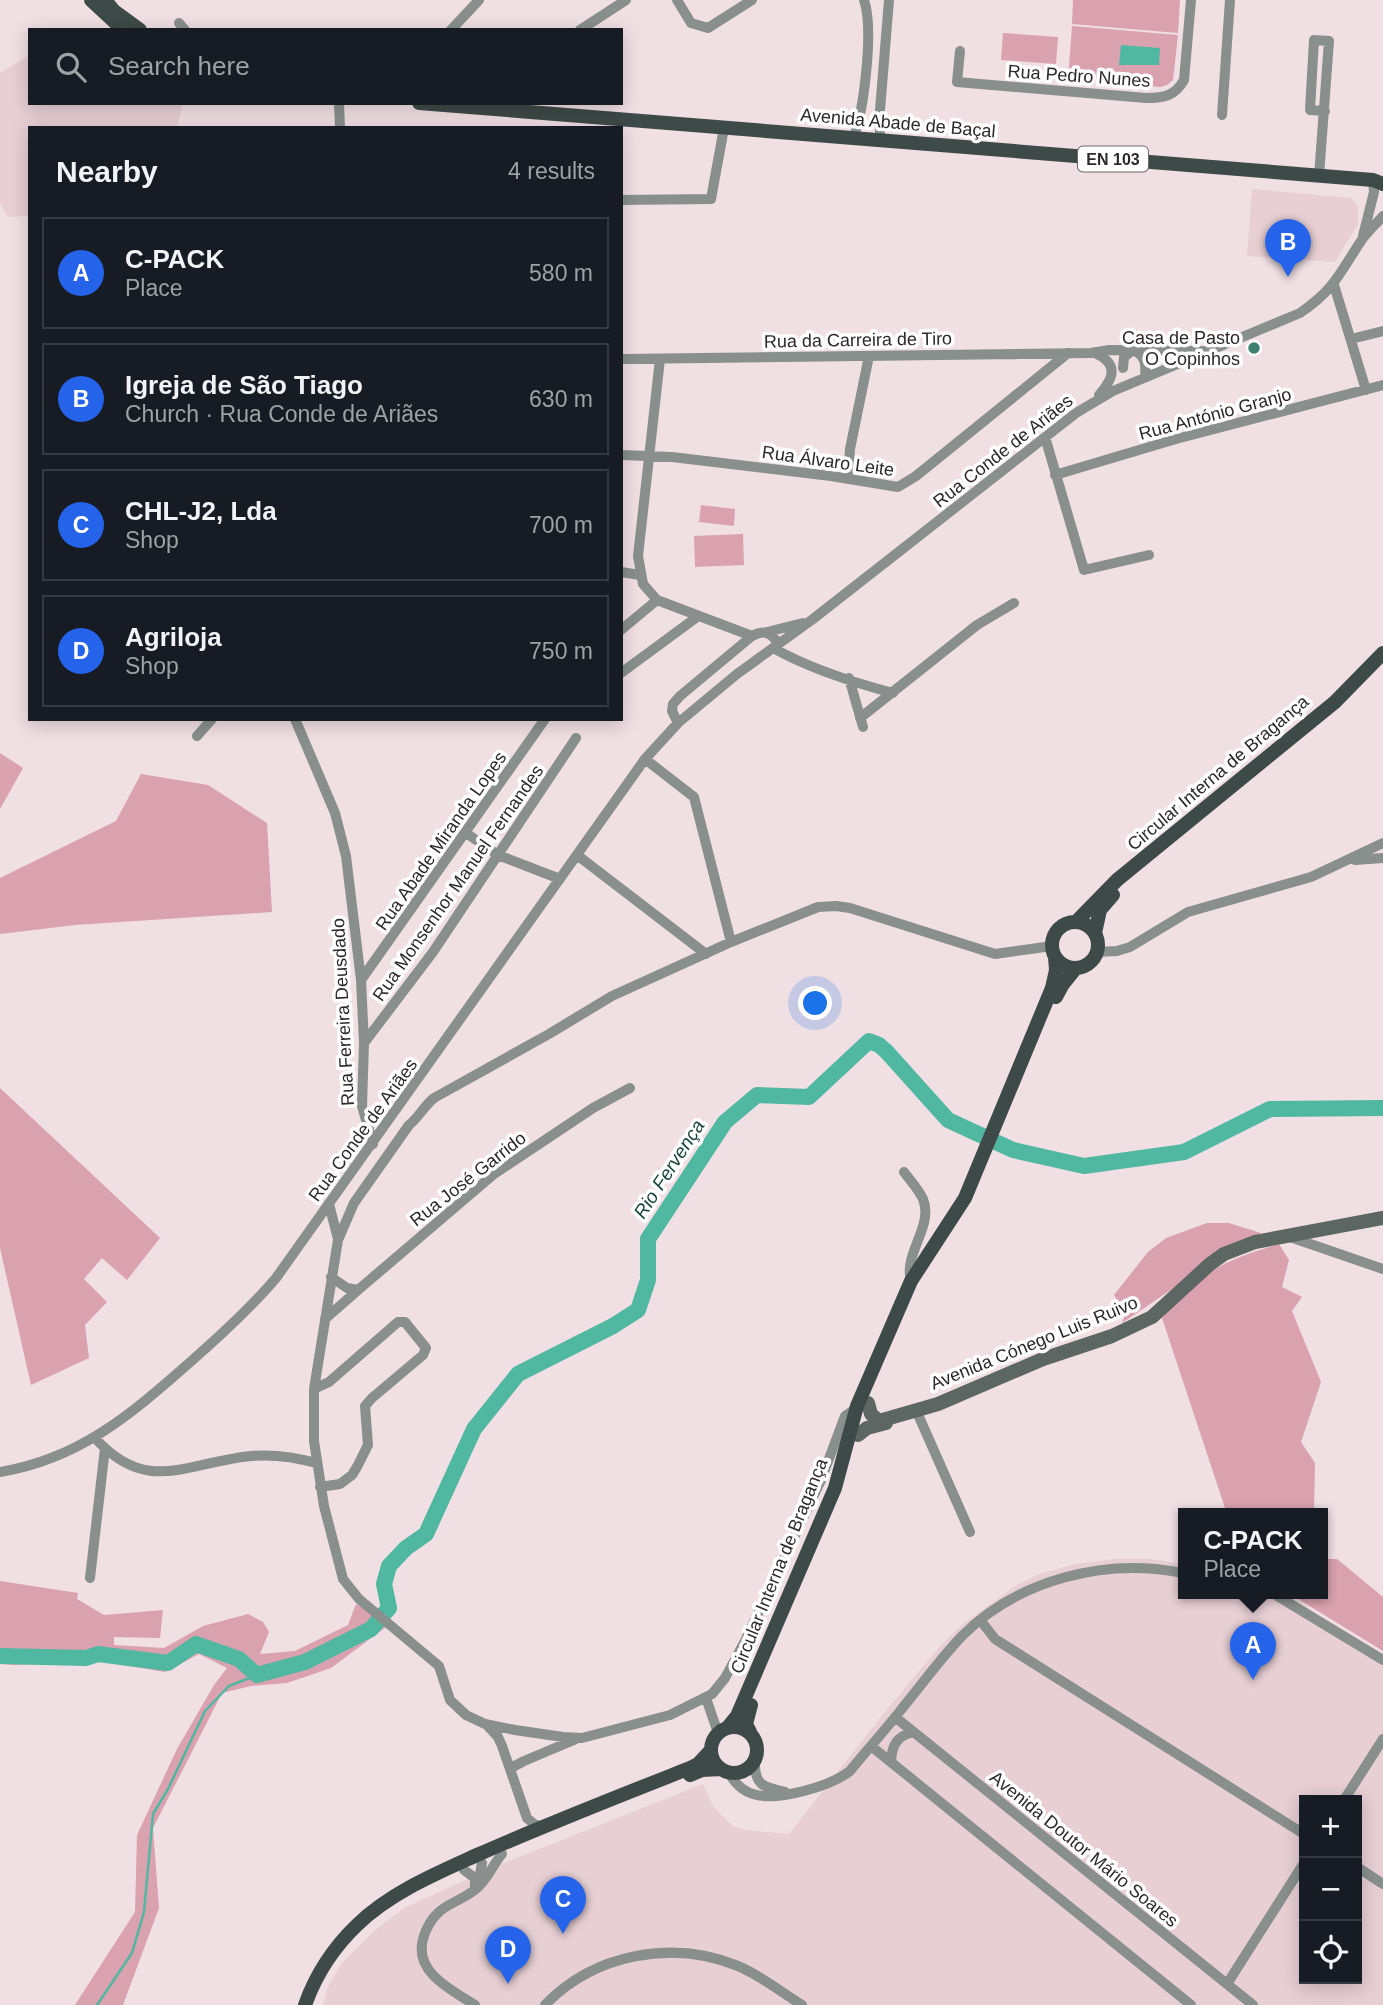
<!DOCTYPE html>
<meta charset="utf-8">
<style>
:root{--surface:#171b24;--page:#20242c;--text:#f1f3f6;--muted:#9ea1a6;--line:#363941;--accent:#2563eb}
body{margin:0;font-family:Helvetica,sans-serif;background:var(--page);color:var(--text)}
.controls{position:absolute;right:21px;bottom:21px;display:grid;overflow:hidden;border-radius:0px;box-shadow:0 4px 18px #0003}
.controls button{width:63px;height:63px;display:grid;place-items:center;padding:0;border:0;border-bottom:2px solid var(--line);background:var(--surface);color:var(--text);font:35px sans-serif}
.you{position:absolute;left:816px;top:1004px;width:24px;height:24px;margin:-18px;border:5px solid #fff;border-radius:50%;background:#1a73e8;box-shadow:0 0 0 10px #1a73e833}
.badge{display:grid;place-items:center;width:46px;height:46px;border-radius:50%;background:var(--accent);color:#fff;font-size:23px;font-weight:700}
.pin{position:absolute;translate:-50% -58px;filter:drop-shadow(0 2px 4px #0008)}
.pin::after{content:'';position:absolute;top:37px;width:24px;height:21px;background:inherit;clip-path:polygon(0 0,100% 0,50% 100%)}
.popup{position:absolute;left:1178px;top:1508px;width:150px;height:91px;box-sizing:border-box;display:grid;place-content:center;border-radius:0px;background:var(--surface);filter:drop-shadow(0 2px 5px #0005);font-size:23px;white-space:nowrap;color:var(--muted)}
.popup b{font-size:26px;color:var(--text)}
.popup::after{content:'';position:absolute;left:50%;top:100%;margin-left:-14px;border:14px solid transparent;border-top-color:var(--surface)}
.list{margin:0;padding:0;list-style:none}
h2{display:flex;justify-content:space-between;align-items:center;height:91px;margin:0;padding:0 28px;font-size:30px}
h2 small{font-size:23px;font-weight:400;color:var(--muted)}
.list li{display:grid;grid-template-columns:46px 1fr auto;gap:21px;align-items:center;box-sizing:border-box;height:112px;margin:0 14px 14px;padding:0 14px;border:2px solid var(--line);border-radius:0px}
.list b{display:block;font-size:26px;white-space:nowrap}
.list p{margin:0;font-size:23px;white-space:nowrap;color:var(--muted)}
.list em{font-size:23px;font-style:normal;color:var(--muted)}
.icon{flex:none;width:38px;height:38px;fill:none;stroke:currentColor;stroke-width:2;stroke-linecap:round;stroke-linejoin:round}
.map{position:relative;flex:none;width:1383px;height:2005px;overflow:hidden}
.search{position:absolute;background:var(--surface);box-shadow:0 4px 18px #0003;left:28px;top:28px;width:595px;height:77px;display:flex;align-items:center;gap:18px;box-sizing:border-box;padding:0 24px;border-radius:0px;color:var(--muted);font-size:26px}
.panel{position:absolute;background:var(--surface);box-shadow:0 4px 18px #0003;left:28px;top:126px;width:595px;height:595px;border-radius:0px}
.map>svg:first-child{display:block}
.built{fill:#e7cfd4;fill-rule:evenodd}
.green{fill:#daa1af}
.water{fill:#50b7a1}
.lines{fill:none;stroke-linecap:round;stroke-linejoin:round}
.stream{stroke:#50b7a1;stroke-width:2.5}
.river{stroke:#50b7a1;stroke-width:16}
.street{stroke:#888f8d;stroke-width:10}
.secondary{stroke:#5c6663;stroke-width:14}
.primary{stroke:#3e4a47;stroke-width:14}
.poi-dot{fill:#3e8070;stroke:#fff;stroke-width:2.5}
.labels{text-anchor:middle;dominant-baseline:central;stroke-width:7;stroke-linejoin:round;paint-order:stroke}
.shield{fill:#fff;stroke:#6d6869;stroke-width:2}
.shield-label{font-size:16px;font-weight:bold;fill:#2e2829}
.street-label{font-size:18px;fill:#2e2829;stroke:#fff}
.poi-label{font-size:18px;fill:#2e2829;stroke:#fff;text-anchor:end}
.water-label{font-size:19px;font-style:italic;fill:#19463c;stroke:#fff}
</style>
<div class="map">
<svg width="1383" height="2005" viewBox="0 0 1383 2005">
<rect width="100%" height="100%" fill="#f0dfe3"/>
<path class="built" d="M30,55V103H183L177,128H30V216L8,217L0,203V73Z
M1252,189L1351,198L1358,207V224L1335,262L1247,256Z
M1114,1559H1150L1183,1564V1594H1284L1383,1654V2005H323L328,1987L341,1964L375,1930L406,1907L499,1865L703,1784L714,1808L733,1826L744,1830L789,1834L885,1712L942,1644L964,1623L1015,1586L1037,1575L1071,1565ZM1304,1800H1357V1979H1304Z"/>
<path class="green" d="M1073,0H1180L1178,33L1072,24Z
M1072,26L1178,35L1173,80L1167,85L1160,87L1068,79Z
M1003,33L1058,37L1056,64L1001,60Z
M701,505L735,509L734,526L699,522Z
M743,534L744,565L695,567L694,536Z
M0,753L23,768L0,809Z
M141,774L208,785L267,823L272,912L75,925L0,934V878L116,821Z
M0,1088L160,1238L127,1280L102,1258L84,1279L107,1302L85,1325L89,1358L31,1385L0,1248Z
M1207,1223H1229L1261,1233L1208,1257L1178,1285L1122,1323L1125,1315L1114,1295L1148,1252L1166,1238Z
M1279,1244L1289,1260L1282,1287L1302,1297L1292,1311L1321,1382L1301,1442L1315,1463L1314,1514H1227L1162,1318C1173,1306 1185,1292 1197,1282C1221,1261 1250,1253 1279,1244Z
M1323,1559H1337L1383,1597V1651L1290,1594H1323Z
M0,1581L78,1593L77,1599L104,1615L163,1610L160,1638L114,1637V1645L164,1648L203,1626L248,1614L263,1622L269,1632L260,1654L295,1651L348,1625L356,1604L390,1624L331,1668L287,1683L251,1686L222,1693L153,1828L159,1908L123,2005H75L135,1912L137,1835L177,1749L214,1685L227,1668L199,1654L165,1672L99,1661L15,1665L0,1664Z"/>
<path class="water" d="M1121,45L1160,48L1159,65H1119Z"/>
<g class="lines">
<path class="stream" d="M97,2005L132,1953L144,1912L153,1814L168,1789L205,1711L229,1686L257,1675"/>
<path class="river" d="M0,1656L86,1658L98,1654L168,1663L196,1644L239,1659L257,1675L305,1662L371,1629L389,1608L384,1584L389,1566L406,1548L426,1534L474,1429L518,1374L613,1326L638,1310L648,1280V1239L725,1122L757,1095L809,1097L869,1041L879,1045L886,1051L948,1120L1013,1150L1084,1166L1184,1152L1270,1109L1383,1108"/>
<path class="street" d="M677,0L691,23L708,28L752,0
M179,23L185,30
M451,30L479,0
M580,30L626,0
M960,51L957,82L1146,98C1164,98 1175,96 1184,80L1191,0
M339,103L340,128
M1222,115L1230,0
M853,139C864,111 874,29 864,0
M880,141V110L889,0
M1319,176L1329,41L1314,40L1310,110L1325,111
M621,200L711,199L724,128
M1363,236L1374,192L1373,180
M1334,285L1366,390
M1351,339L1383,331
M1095,353C1119,364 1114,378 1099,395
M621,359L1091,353L1109,350L1205,351
M660,359L638,556L643,584L657,600L752,636
M1123,368L1124,357L1133,350C1146,356 1146,364 1145,377
M1045,437L1084,570L1149,555
M621,455L672,457L831,476L898,487L916,476L1068,353
M1055,475L1176,439L1383,385
M848,479L850,449L869,356
M621,572L640,575
M621,630L657,600
M767,632L803,623
M773,648C807,667 855,683 893,693
M621,673L697,617
M849,678L863,727
M860,718L977,625L1014,603
M295,719L335,813L346,856L361,980L364,1043L362,1106L373,1144
M678,723L672,711L673,704L680,696L752,636C765,629 771,633 779,644
M197,736L212,719
M645,759L694,797L731,942
M466,833L498,855L560,879
M577,855L706,954
M1355,860L1383,858
M1097,952L1117,951L1130,947L1188,912L1311,877L1383,843
M361,980L545,719
M364,1043L433,952L576,738
M904,1172C910,1180 919,1190 923,1199C934,1226 903,1254 911,1281
M329,1204L338,1239
M1290,1237L1383,1269
M331,1277L347,1288L358,1290L494,1174L593,1108L630,1088
M325,1319L358,1290
M314,1389L329,1382L398,1322H405L426,1348L423,1355L372,1398L365,1406L368,1445L357,1467L352,1475L340,1484L320,1487
M855,1409L845,1416L821,1480L746,1639L725,1678L712,1694L670,1715L582,1738L563,1737L515,1730L485,1724L466,1715L450,1700L439,1666L359,1599L343,1579L324,1506L314,1441V1389L338,1240L354,1203L409,1125C419,1117 424,1106 434,1098L549,1034L612,996L731,942L818,907L836,906L850,908L995,954L1052,946
M916,1410L970,1532
M95,1438C147,1496 188,1462 251,1456C273,1454 295,1457 316,1463
M0,1472C79,1459 130,1415 188,1364C219,1337 249,1310 276,1278L645,759L678,723L737,674L813,619L1076,413L1113,391L1300,313C1335,289 1339,274 1361,241C1367,232 1376,224 1383,216
M90,1578L105,1448
M1274,1594L1383,1660
M981,1621L995,1639L1304,1834
M706,1698L718,1733
M895,1717L1253,2005
M486,1724L498,1737L502,1746L527,1818L534,1824L543,1827
M871,1746L1191,2005
M755,1761C754,1785 763,1787 785,1792
M891,1761C892,1745 897,1736 913,1732
M511,1768L524,1761L574,1740
M728,1772C734,1782 742,1791 753,1794C777,1802 831,1786 850,1771C868,1749 887,1728 904,1706C923,1683 941,1658 962,1636C1018,1580 1105,1557 1183,1573
M1344,1800L1383,1739
M1357,1867L1383,1884
M464,1870L475,1878V1887
M478,1885L482,1863
M1227,1984L1304,1863
M475,2005C451,1990 414,1972 423,1939C426,1928 432,1918 440,1911C452,1901 470,1897 480,1885C489,1876 494,1863 502,1854
M545,2005C594,1954 672,1939 738,1966C760,1975 781,1992 802,2005"/>
<path class="secondary" d="M868,1403L871,1414L879,1421L938,1404L1043,1359L1112,1336L1152,1317L1210,1264L1224,1254L1255,1242L1383,1218
M858,1435L867,1428L886,1423"/>
<path class="primary" d="M91,0L118,25
M105,0L114,11L140,30
M419,103L1373,180L1383,184
M1076,922L1117,880L1335,702L1383,653
M1052 945a23 23 0 1 1 46 0a23 23 0 1 1-46 0Z
M1095,933L1100,910L1113,895
M1056,997L1063,984L1076,968
M711 1750a23 23 0 1 1 46 0a23 23 0 1 1-46 0Z
M728,1727L737,1716L835,1488L857,1406L911,1281L965,1198L1052,988L1056,970L1055,957
M750,1732L746,1724L751,1705
M690,1775L702,1770L721,1769
M305,2005C316,1974 333,1948 357,1925C390,1893 435,1874 477,1855C547,1824 619,1796 690,1768L698,1764L711,1750"/>
</g>
<circle class="poi-dot" cx="1254" cy="348" r="7"/>
<g class="labels">
<rect class="shield" x="1078" y="146.5" width="70" height="25" rx="5"/>
<g class="shield-label">
<text x="1113" y="159">EN 103</text>
</g>
<g class="street-label">
<text transform="translate(1079 76) rotate(4)">Rua Pedro Nunes</text>
<text transform="translate(898 123) rotate(5)">Avenida Abade de Baçal</text>
<text transform="translate(858 340) rotate(-1)">Rua da Carreira de Tiro</text>
<text transform="translate(1215 414) rotate(-15)">Rua António Granjo</text>
<text transform="translate(1003 451) rotate(-38)">Rua Conde de Ariães</text>
<text transform="translate(828 461) rotate(8)">Rua Álvaro Leite</text>
<text transform="translate(1218 773) rotate(-40)">Circular Interna de Bragança</text>
<text transform="translate(441 841) rotate(-55)">Rua Abade Miranda Lopes</text>
<text transform="translate(458 883) rotate(-55)">Rua Monsenhor Manuel Fernandes</text>
<text transform="translate(343 1012) rotate(-93)">Rua Ferreira Deusdado</text>
<text transform="translate(363 1130) rotate(-54)">Rua Conde de Ariães</text>
<text transform="translate(468 1179) rotate(-38)">Rua José Garrido</text>
<text transform="translate(1034 1343) rotate(-22)">Avenida Cónego Luis Ruivo</text>
<text transform="translate(779 1566) rotate(-68)">Circular Interna de Bragança</text>
<text transform="translate(1084 1849) rotate(39)">Avenida Doutor Mário Soares</text>
</g>
<g class="poi-label">
<text x="1240" y="338">Casa de Pasto<tspan x="1240" dy="21">O Copinhos</tspan></text>
</g>
<g class="water-label">
<text transform="translate(669 1169) rotate(-57)">Rio Fervença</text>
</g>
</g>
</svg>
<div class="controls">
<button>+</button>
<button>−</button>
<button><svg class="icon" aria-label="locate" viewBox="0 0 24 24"><circle cx="12" cy="12" r="6"/><path d="M12 2v4M12 18v4M2 12h4M18 12h4"/></svg></button>
</div>
<div class="you"></div>
<div class="pin badge" style="left:1253px;top:1680px">A</div>
<div class="popup"><b>C-PACK</b>Place</div>
<div class="pin badge" style="left:1288px;top:277px">B</div>
<div class="pin badge" style="left:563px;top:1934px">C</div>
<div class="pin badge" style="left:508px;top:1984px">D</div>
<div class="search"><svg class="icon" aria-label="search" viewBox="0 0 24 24"><circle cx="10" cy="10" r="6"/><path d="M15 15l6 6"/></svg>Search here</div>
<section class="panel">
<h2>Nearby<small>4 results</small></h2>
<ul class="list">
<li><span class="badge">A</span><div><b>C-PACK</b><p>Place</p></div><em>580 m</em></li>
<li><span class="badge">B</span><div><b>Igreja de São Tiago</b><p>Church · Rua Conde de Ariães</p></div><em>630 m</em></li>
<li><span class="badge">C</span><div><b>CHL-J2, Lda</b><p>Shop</p></div><em>700 m</em></li>
<li><span class="badge">D</span><div><b>Agriloja</b><p>Shop</p></div><em>750 m</em></li>
</ul>
</section>
</div>
